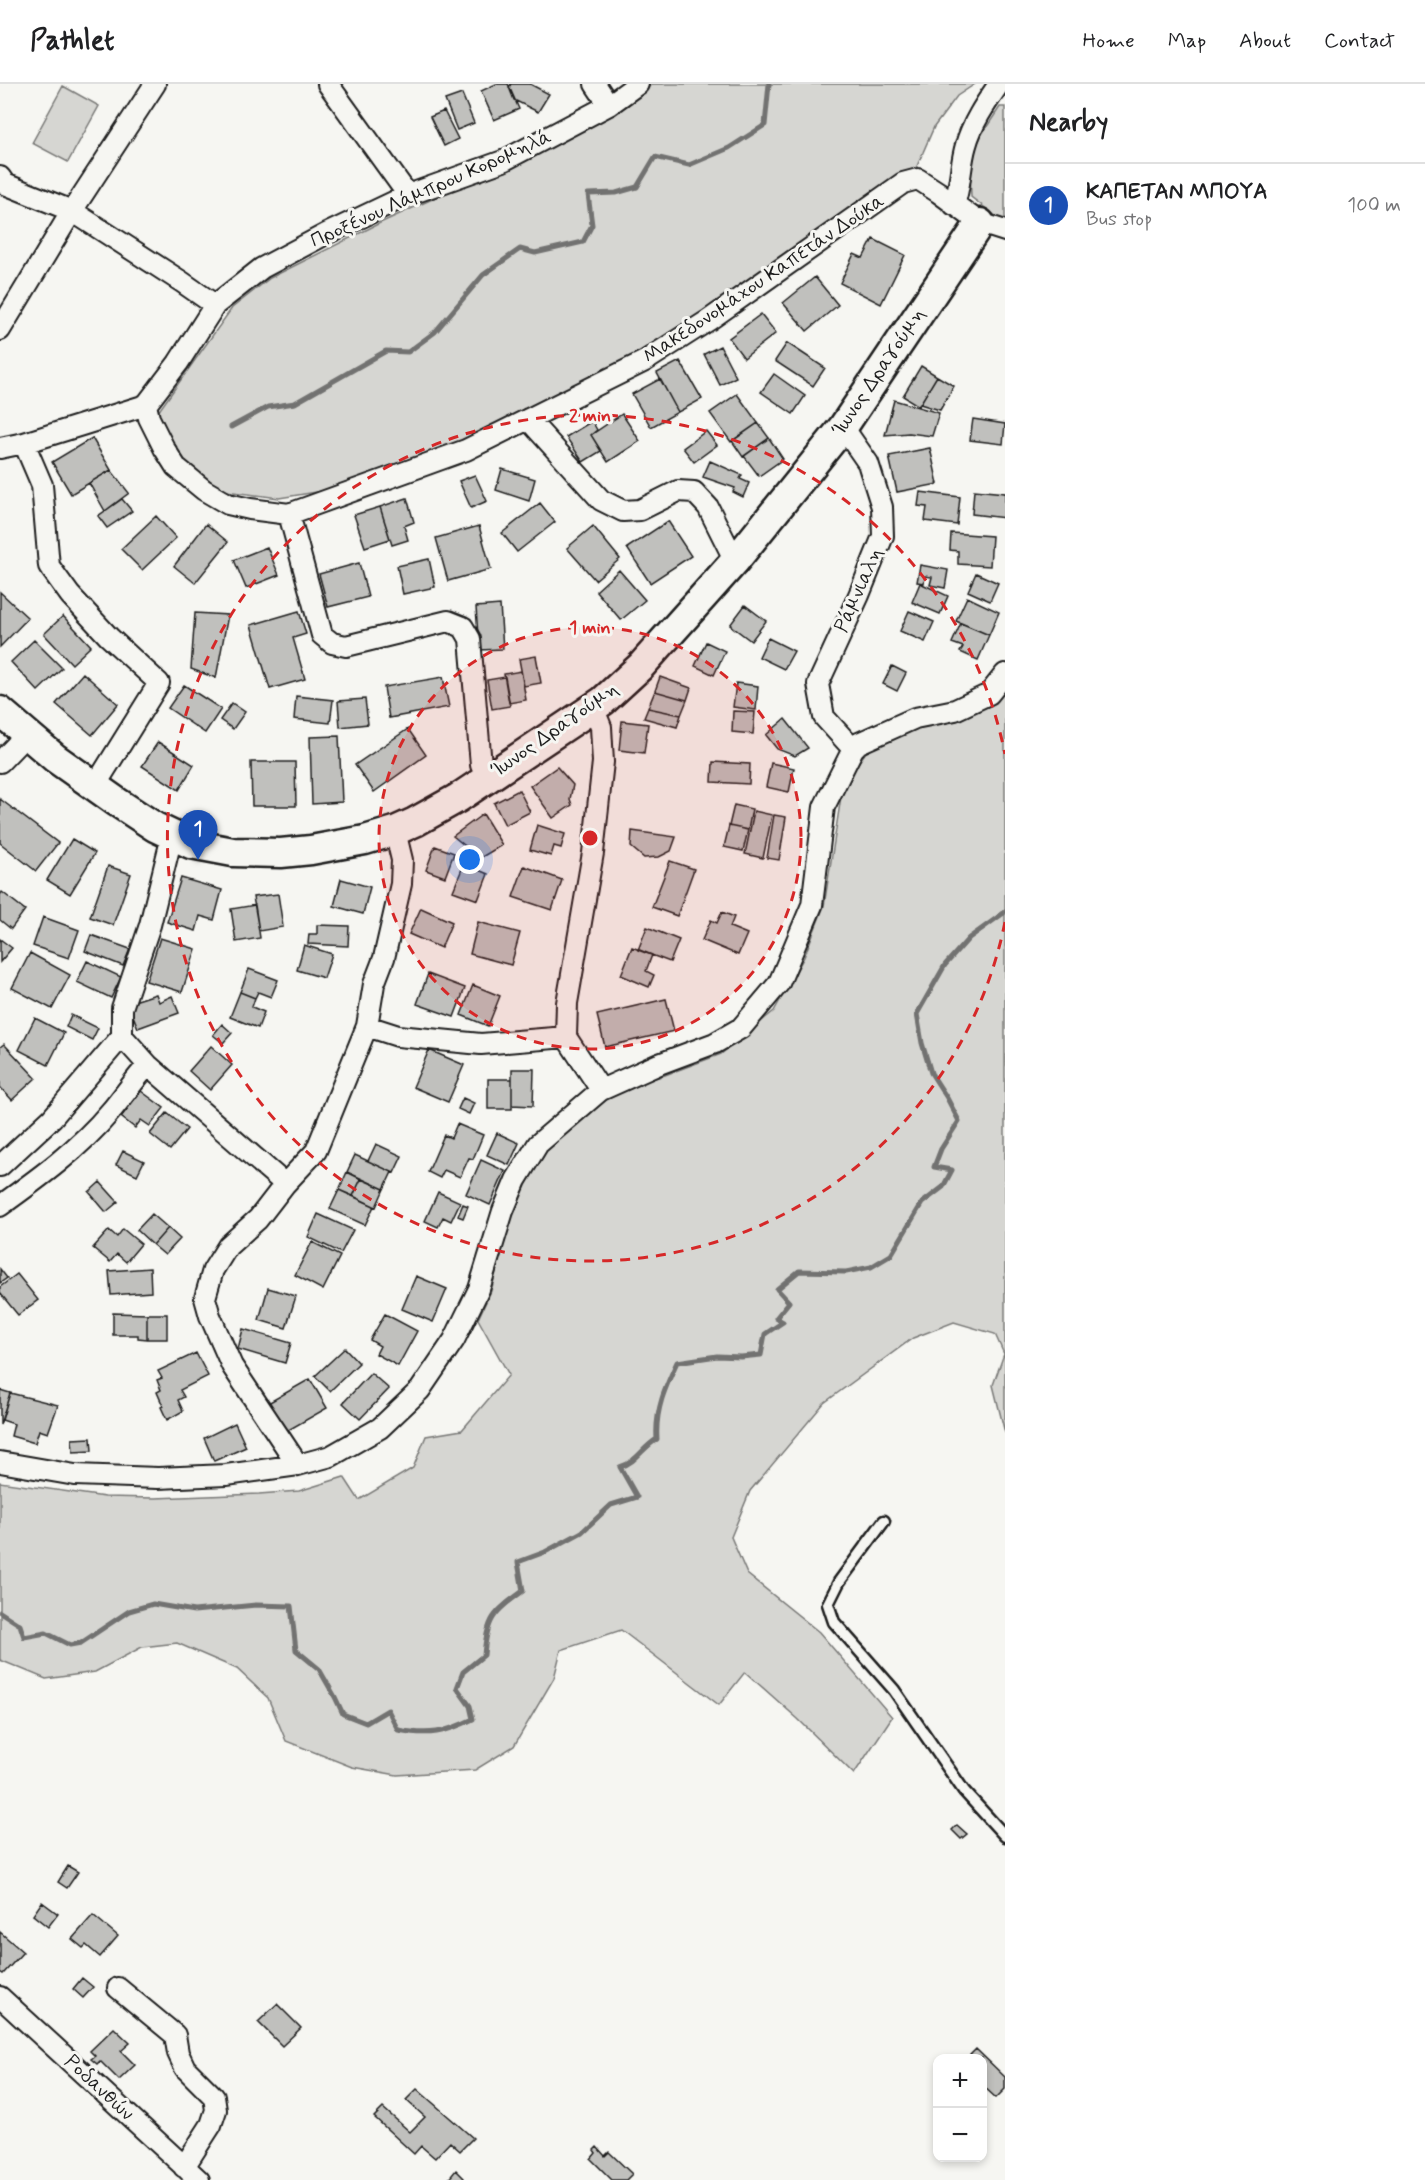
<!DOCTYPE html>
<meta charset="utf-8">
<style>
:root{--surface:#fff;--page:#f2f2f2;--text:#202124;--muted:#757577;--line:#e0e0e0;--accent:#1c1c1c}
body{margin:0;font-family:Mynerve,sans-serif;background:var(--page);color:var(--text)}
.controls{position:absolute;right:18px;bottom:18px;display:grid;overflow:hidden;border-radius:12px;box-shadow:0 3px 9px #0003}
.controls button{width:54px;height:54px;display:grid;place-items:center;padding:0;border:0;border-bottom:2px solid var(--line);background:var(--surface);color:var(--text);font:30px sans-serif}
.you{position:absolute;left:470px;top:776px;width:21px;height:21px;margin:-15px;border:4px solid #fff;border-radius:50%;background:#1a73e8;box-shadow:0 0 0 9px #1a73e833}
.badge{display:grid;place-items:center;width:39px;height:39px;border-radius:50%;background:var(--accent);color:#fff;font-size:20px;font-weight:700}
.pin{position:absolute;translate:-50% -50px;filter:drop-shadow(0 2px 3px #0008)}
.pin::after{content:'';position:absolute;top:32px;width:21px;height:18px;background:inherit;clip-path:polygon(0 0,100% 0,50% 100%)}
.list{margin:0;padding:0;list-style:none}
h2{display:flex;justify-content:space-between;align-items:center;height:78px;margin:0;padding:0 24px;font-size:26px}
h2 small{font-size:20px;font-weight:400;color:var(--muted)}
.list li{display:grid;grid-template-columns:39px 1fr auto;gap:18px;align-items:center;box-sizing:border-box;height:84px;padding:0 24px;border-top:2px solid var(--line)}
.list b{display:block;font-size:22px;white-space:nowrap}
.list p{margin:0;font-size:20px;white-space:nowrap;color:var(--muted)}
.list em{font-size:20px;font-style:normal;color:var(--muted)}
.map{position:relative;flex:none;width:1005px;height:2096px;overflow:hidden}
header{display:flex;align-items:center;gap:36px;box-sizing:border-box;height:84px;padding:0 30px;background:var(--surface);border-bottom:2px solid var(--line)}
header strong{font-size:28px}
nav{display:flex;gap:33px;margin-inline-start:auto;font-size:21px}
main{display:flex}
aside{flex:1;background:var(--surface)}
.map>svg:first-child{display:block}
.green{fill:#d6d6d2;stroke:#797977;stroke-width:1.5}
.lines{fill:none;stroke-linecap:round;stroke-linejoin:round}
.stream{stroke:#727271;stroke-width:5}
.building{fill:#c0c0bd;stroke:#1c1c1c;stroke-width:1.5}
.lane-casing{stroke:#1c1c1c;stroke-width:15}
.street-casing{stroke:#1c1c1c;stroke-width:24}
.secondary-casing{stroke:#1c1c1c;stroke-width:33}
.lane{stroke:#f6f6f2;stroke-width:10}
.street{stroke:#f6f6f2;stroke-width:20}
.secondary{stroke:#f6f6f2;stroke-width:28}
.ring{fill:none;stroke:#d62828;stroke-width:3;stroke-dasharray:10 8}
.labels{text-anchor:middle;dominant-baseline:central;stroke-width:6;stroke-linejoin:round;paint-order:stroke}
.street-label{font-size:20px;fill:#1c1c1c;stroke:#f6f6f2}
.centre{fill:#d62828;stroke:#f6f6f2;stroke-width:3}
.ring-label{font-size:18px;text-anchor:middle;font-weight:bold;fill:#d62828;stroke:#f6f6f2;stroke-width:6;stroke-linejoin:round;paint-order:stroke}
</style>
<header>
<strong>Pathlet</strong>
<nav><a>Home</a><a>Map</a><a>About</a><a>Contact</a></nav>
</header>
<main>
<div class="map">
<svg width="1005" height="2096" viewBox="0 0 1005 2096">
<rect width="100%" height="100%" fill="#f6f6f2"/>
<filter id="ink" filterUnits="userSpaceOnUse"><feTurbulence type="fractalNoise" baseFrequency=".0167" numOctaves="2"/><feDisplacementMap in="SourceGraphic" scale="12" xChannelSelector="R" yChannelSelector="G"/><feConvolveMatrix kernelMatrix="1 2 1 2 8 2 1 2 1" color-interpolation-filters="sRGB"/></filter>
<g filter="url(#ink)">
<path class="green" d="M652,0H975L957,12L934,43L911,96L690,242L609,285L550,313L515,337L323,407L279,414L226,407L199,396L179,376L158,328L232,224L270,194L380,139L576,49L628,21Z
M63,2L99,22L68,78L32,59Z
M1000,23H1005V139L971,113L970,78L982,50Z
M1005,608V1349L993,1301L1004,1270L995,1250L954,1238L913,1254L824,1319L750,1407L731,1453L747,1490L819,1548L892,1633L854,1690L798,1635L745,1588L719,1621L621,1546L561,1566L554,1594L514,1662L475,1686L397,1691L352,1683L286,1657L268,1614L237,1585L177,1559L142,1563L95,1588L46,1595L0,1576V1398L105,1413L155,1414L259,1410L299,1407L344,1393L359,1416L413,1384L426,1352L462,1346L509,1291L478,1235L491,1207L512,1129L542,1069L615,1006L665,991L721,970L774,927L804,873L824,822L843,700L866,668L896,651L929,640L963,633L993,620Z"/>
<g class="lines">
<path class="stream" d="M231,343L268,323L295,319L386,267L408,268L435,248L483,191L520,165L535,169L583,158L592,141L588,110L616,109L637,103L655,73L689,81L729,64L765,41L769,0
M0,1528L20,1541L24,1553L46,1549L70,1561L81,1559L129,1527L153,1520L194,1527L256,1521L291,1522L296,1566L319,1585L335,1613L343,1630L366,1639L388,1626L398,1646C429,1652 445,1649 473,1635L470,1622L457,1604L463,1588L484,1571C487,1534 493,1529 523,1507L518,1478L545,1468L582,1448L611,1421L637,1413L620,1383C637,1378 642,1364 657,1355C655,1326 665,1304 677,1278L717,1272L741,1273L761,1271L765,1250L783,1238L776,1234L789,1218L777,1205L799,1187L846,1188L871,1183L891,1171L922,1119L943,1103L952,1086L934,1083L941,1065L959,1037L947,1014L931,989L922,959L917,930L945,881L969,854L1005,828"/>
</g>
<path class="building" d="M496,0H508L519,25L494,36L481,7Z
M511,0H530L549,10L538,28L514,16L509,3Z
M462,10L474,39L457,46L445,16Z
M444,27L458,55L444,62L430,33Z
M873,155L905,171L881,220L840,199L854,170L863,174Z
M815,193L838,221L807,247L783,219Z
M761,230L776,249L744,274L729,254Z
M787,259L825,284L813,302L775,277Z
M720,262L736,293L720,301L704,270Z
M680,277L702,315L678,328L657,289Z
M921,282L937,292L919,322L903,312Z
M774,290L805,312L793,330L761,308Z
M937,292L954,302L940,326L920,320Z
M660,295L678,328L651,343L632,310Z
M737,310L758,339L731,358L710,329Z
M894,316L939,329L932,352L909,349L885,351Z
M622,330L640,357L608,378L591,351Z
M973,335L1005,340L1003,360L970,356Z
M592,337L597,346L591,351L601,367L583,378L566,353Z
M758,339L769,354L743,373L732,357Z
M706,347L717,361L694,378L683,364Z
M92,354L111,386L71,410L52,378Z
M769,354L783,375L759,392L744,372Z
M930,364L938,400L897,408L889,372Z
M710,377L742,391L740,395L749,399L743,413L733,408L735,404L703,393Z
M502,385L535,395L529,417L496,406Z
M111,386L129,409L105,427L89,399Z
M475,391L487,417L471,424L459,397Z
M974,406L1005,409V434L972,430Z
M920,408L960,413L957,441L925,437L927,423L918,422Z
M407,414L414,438L404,442L408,456L392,461L380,423Z
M122,415L132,427L107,444L98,432Z
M540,419L555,438L517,468L502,449Z
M380,423L390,455L365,463L354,431Z
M156,432L176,454L142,486L121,465Z
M668,437L691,472L650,499L627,464Z
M206,440L228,458L195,499L174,482Z
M479,442L491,485L448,497L436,454Z
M593,442L620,475L595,496L567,464Z
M951,449L992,452L990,482L958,480V467L950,466Z
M267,463L279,491L246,504L234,476Z
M429,475L435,503L403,510L397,482Z
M359,479L368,513L328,523L319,490Z
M920,481L948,486L945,504L930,501L932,493L925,492L924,499L917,498Z
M619,486L645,516L621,536L596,507Z
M976,489L998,499L990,517L968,507Z
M920,499L948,512L940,530L912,518Z
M0,508L28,534L0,563Z
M967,513L999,528L989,551L956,537Z
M500,521L503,565L479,566L476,523Z
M745,521L766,537L751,557L730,541Z
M299,527L306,550L293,554L305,595L270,605L251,541Z
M909,527L934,538L925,558L900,547Z
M195,529L228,531L216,594L191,585Z
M63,532L91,562L72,580L44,550Z
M961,539L989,551L978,576L960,568L963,563L952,559Z
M768,554L794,567L784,585L759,573Z
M34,556L62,584L38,607L11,578Z
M706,558L725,567L714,591L695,582Z
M536,572L541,599L524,602L519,575Z
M892,582L906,589L897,607L883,600Z
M521,587L526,616L509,619L504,590Z
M83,589L118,620L92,651L56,620Z
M443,593L449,623L389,634L384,603Z
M505,593L510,622L492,625L487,596Z
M660,593L691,604L687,616L655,607Z
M736,599L758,602L756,626L733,623Z
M184,601L221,625L205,649L168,624Z
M655,607L687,616L681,631L648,624Z
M296,612L333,616L330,639L294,635Z
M365,615L368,640L340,643L338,617Z
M232,619L245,628L233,645L220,636Z
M648,624L681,631L677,643L644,634Z
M733,627L755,628L753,650L732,648Z
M785,635L808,664L795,672L777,665L766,651Z
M622,637L648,640L644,669L619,666Z
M408,645L426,671L374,708L355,681Z
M339,652L342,718L312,720L310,653Z
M158,658L194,681L179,706L142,682Z
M251,678H295L296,722H252Z
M713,678L750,680L749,700L712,698Z
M771,679L794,684L789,708L766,703Z
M557,683L573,701L570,715L572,721L553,734L530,702Z
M519,706L530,728L505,741L494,719Z
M0,715L58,759L36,787L0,759Z
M734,721L752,725L748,746L729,742Z
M754,727L772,731L763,774L745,770Z
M483,730L502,761L480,774L453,752Z
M774,731L786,733L779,776L767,774Z
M537,741L565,750L561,764L554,762L551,772L530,766Z
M729,742L748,746L743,767L724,763Z
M632,747L676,753L671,767L659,773L644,774L631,763Z
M72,755L95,769L70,810L47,796Z
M435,762L454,769L445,793L426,786Z
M670,777L694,785L677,832L652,823Z
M464,780L488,790L478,816L453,807Z
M108,782L131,790L113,841L90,833Z
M524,782L562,796L552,826L513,813Z
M181,794L222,806L214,836L200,832L196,847L167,838Z
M341,795L370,803L363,830L334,822Z
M2,808L25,826L11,845L0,836V811Z
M278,810L283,843L259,847L253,813Z
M255,821L260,854L236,858L231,825Z
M421,824L452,838L441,864L409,850Z
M722,828L734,833L730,843L747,850L738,871L702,856L711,836L717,839Z
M43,833L79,846L69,874L33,862Z
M478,838L520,849L511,881L470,870Z
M317,841L349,842L348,862L308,860L309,850H317Z
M647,843L679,856L670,878L638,866Z
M91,851L130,865L123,882L85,867Z
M160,854L196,865L182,908L146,897Z
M0,855L12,864L0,878Z
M304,861L332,870L324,894L297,886Z
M632,863L652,871L646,887L654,891L649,903L621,891Z
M30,869L70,891L52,925L12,904Z
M87,877L121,893L111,914L77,898Z
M249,885L278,896L271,913L258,908L255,914L240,908Z
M428,890L465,904L454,933L417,920Z
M473,901L500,912L488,942L461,931Z
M240,908L255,914L252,923L264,928L258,944L230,933Z
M156,910L159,918L172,912L179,929L138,944L128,919Z
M666,915L674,947L605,963L597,931Z
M71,931L98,944L92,956L66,943Z
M35,934L64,949L48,981L19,966Z
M222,940L232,949L223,959L213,951Z
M4,960L36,994L12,1016L0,1003V963Z
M211,962L232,981L210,1006L189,987Z
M429,966L464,981L448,1018L413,1003Z
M512,985H534L533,1022L512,1021Z
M488,995H512V1025H488Z
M141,1007L164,1024L150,1042L141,1036L135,1044L121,1033Z
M463,1014L474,1019L469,1030L458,1025Z
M167,1029L187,1045L170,1066L150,1050Z
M457,1040L483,1051L473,1075L469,1074L460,1093L444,1086L440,1094L428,1088L444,1051L451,1054Z
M497,1049L519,1059L509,1081L487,1071Z
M376,1060L402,1072L394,1089L368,1077Z
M123,1067L144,1077L137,1091L116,1081Z
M355,1071L392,1088L384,1105L347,1088Z
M481,1076L505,1087L490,1121L466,1110Z
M347,1088L361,1095L353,1112L339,1106Z
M361,1095L384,1105L376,1123L353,1112Z
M100,1098L118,1118L106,1128L89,1108Z
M339,1106L374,1122L365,1141L330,1125Z
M438,1108L460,1118L451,1137L443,1133L438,1143L425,1137Z
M463,1120L468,1122L463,1134L458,1132Z
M152,1130L168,1144L153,1161L137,1146Z
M318,1130L353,1146L341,1169L308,1153Z
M168,1144L180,1155L165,1171L153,1161Z
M123,1145L141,1160L126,1178L117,1170L110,1178L93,1164L109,1146L117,1153Z
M312,1158L340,1172L323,1206L295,1191Z
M150,1184L151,1208L111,1211L109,1187Z
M0,1185L7,1194L0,1199Z
M17,1190L38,1216L18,1231L0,1209V1203Z
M416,1192L447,1205L433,1238L402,1225Z
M268,1204L296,1212L286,1244L259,1236Z
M113,1229L147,1230V1255L138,1254V1251H113Z
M147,1230H167V1255H147Z
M385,1230L417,1247L398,1282L376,1270L380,1262L370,1256Z
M243,1245L291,1259L285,1279L238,1265Z
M345,1264L359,1279L330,1307L315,1292Z
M196,1269L208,1292L180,1306L184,1313L178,1316L183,1327L167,1336L161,1323L163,1322L157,1308L161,1306L157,1296L162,1294L158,1287Z
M371,1289L389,1305L360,1335L343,1319Z
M310,1295L327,1324L285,1348L268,1319Z
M0,1306L10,1309L0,1341Z
M10,1309L58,1321L48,1349L39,1346L35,1359L11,1352L14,1340L2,1336Z
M235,1339L246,1363L214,1377L204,1354Z
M91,1354L92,1367L73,1368L72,1355Z
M957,1741L967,1750L961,1755L952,1746Z
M68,1782L78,1788L67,1804L58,1798Z
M42,1818L58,1830L48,1843L33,1831Z
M93,1831L118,1852L100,1873L86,1861L83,1864L72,1855Z
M0,1848L23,1868L3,1890L0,1888Z
M82,1894L93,1903L83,1914L73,1905Z
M277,1920L301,1944L282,1962L258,1938Z
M114,1944L130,1959L121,1967L135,1981L119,1996L100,1977L97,1980L91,1975L95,1972L90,1967Z
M976,1965L1005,1993V2005L996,2014L982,2001V1974H967Z
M417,2005L473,2054L460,2067L450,2058L435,2074L421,2062L414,2070L374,2033L383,2024L410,2048L425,2033L406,2016Z
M597,2063L605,2072L609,2068L632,2090L626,2096H612L591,2075L596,2069L594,2066Z
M456,2086L464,2094L462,2096H448Z"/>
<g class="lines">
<defs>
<path id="lane" d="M884,1437L839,1498L828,1520L834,1538L894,1606L964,1707L1005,1752"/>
<path id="street" d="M328,0L408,111
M595,0L609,21
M0,93L5,100L72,127L182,198L215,221
M954,121C961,101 960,81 966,61C972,39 986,19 999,0
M0,246L72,127L155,0
M146,321L149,334L164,364L176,383L204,406L228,420L250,425L289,430L466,366L645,277L709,236L903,99L918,95L938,108L980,139L1005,147
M528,335L601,416L623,427L640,426L678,407L694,408L708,423L735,477
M843,343L868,379L882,423L883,452L859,511L818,600L824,633L853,665
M24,359L42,401L49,482L70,511L109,553L159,599L95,702
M0,364L24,359L146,321L178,279L215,221L262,184L326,150L408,111L503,77L609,21L638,0
M289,430L322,551L332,559L346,562L448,537L463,543L470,555L481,681L487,695
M593,623L601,643L603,678L593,769L567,919L566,953L601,1006
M0,678L26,651
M367,942L398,952L481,960L566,953
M122,952L148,981L285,1100
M0,1082L52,1034L122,952V924L150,841L172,752
M0,1122C39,1094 79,1065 110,1028C123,1013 134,996 148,981
M0,1378L75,1391L158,1394L226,1391L298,1381L331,1372L380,1344L420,1306L454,1256L479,1205L503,1127L516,1096L538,1060L601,1006L659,980L715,959L741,944L779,899L812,821L824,723L853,665L859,659L915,634L955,626L989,610L1005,590
M298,1381L232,1282L210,1232L205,1214L213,1186L228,1162L258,1135L285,1100L316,1067L367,942L374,900L384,874L401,800L402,776L395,747
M118,1904L175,1951L178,1969L185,1984L214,2013L216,2026L211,2041L184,2083
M0,1913L199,2096"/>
<path id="secondary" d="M0,627L55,674L117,718L155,743L191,760L233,768L281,769L311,766L365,756L395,747L415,738L458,714L603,617L641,582L735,477L843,343L980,139"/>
</defs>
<use href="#lane" class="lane-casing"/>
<use href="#street" class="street-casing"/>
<use href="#secondary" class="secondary-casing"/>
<use href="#lane" class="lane"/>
<use href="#street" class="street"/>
<use href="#secondary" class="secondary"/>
</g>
</g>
<circle cx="590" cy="754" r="211" fill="#d62828" fill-opacity=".12"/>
<g class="ring">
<circle cx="590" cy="754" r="211"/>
<path d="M1005 838A423 423 0 1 1 1005 670"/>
</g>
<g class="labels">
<g class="street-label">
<text transform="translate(431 105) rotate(-24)">Προξένου Λάμπρου Κορομηλά</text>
<text transform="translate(764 195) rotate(-34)">Μακεδονομάχου Καπετάν Δούκα</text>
<text transform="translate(879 288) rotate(-56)">Ίωνος Δραγούμη</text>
<text transform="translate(859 506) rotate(-66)">Ράμνιαλη</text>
<text transform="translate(555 646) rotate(-35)">Ίωνος Δραγούμη</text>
<text transform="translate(99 2004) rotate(43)">Ροδανθών</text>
</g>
</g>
<circle cx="590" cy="754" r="9" class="centre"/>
<g class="ring-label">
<text x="590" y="337">2 min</text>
<text x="590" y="549">1 min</text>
</g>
</svg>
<div class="controls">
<button>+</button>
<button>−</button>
</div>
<div class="you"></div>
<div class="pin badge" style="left:198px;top:776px;background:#1a4fb4">1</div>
</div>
<aside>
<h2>Nearby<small></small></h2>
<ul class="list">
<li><span class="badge" style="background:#1a4fb4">1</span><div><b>ΚΑΠΕΤΑΝ ΜΠΟΥΑ</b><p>Bus stop</p></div><em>100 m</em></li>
</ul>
</aside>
</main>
